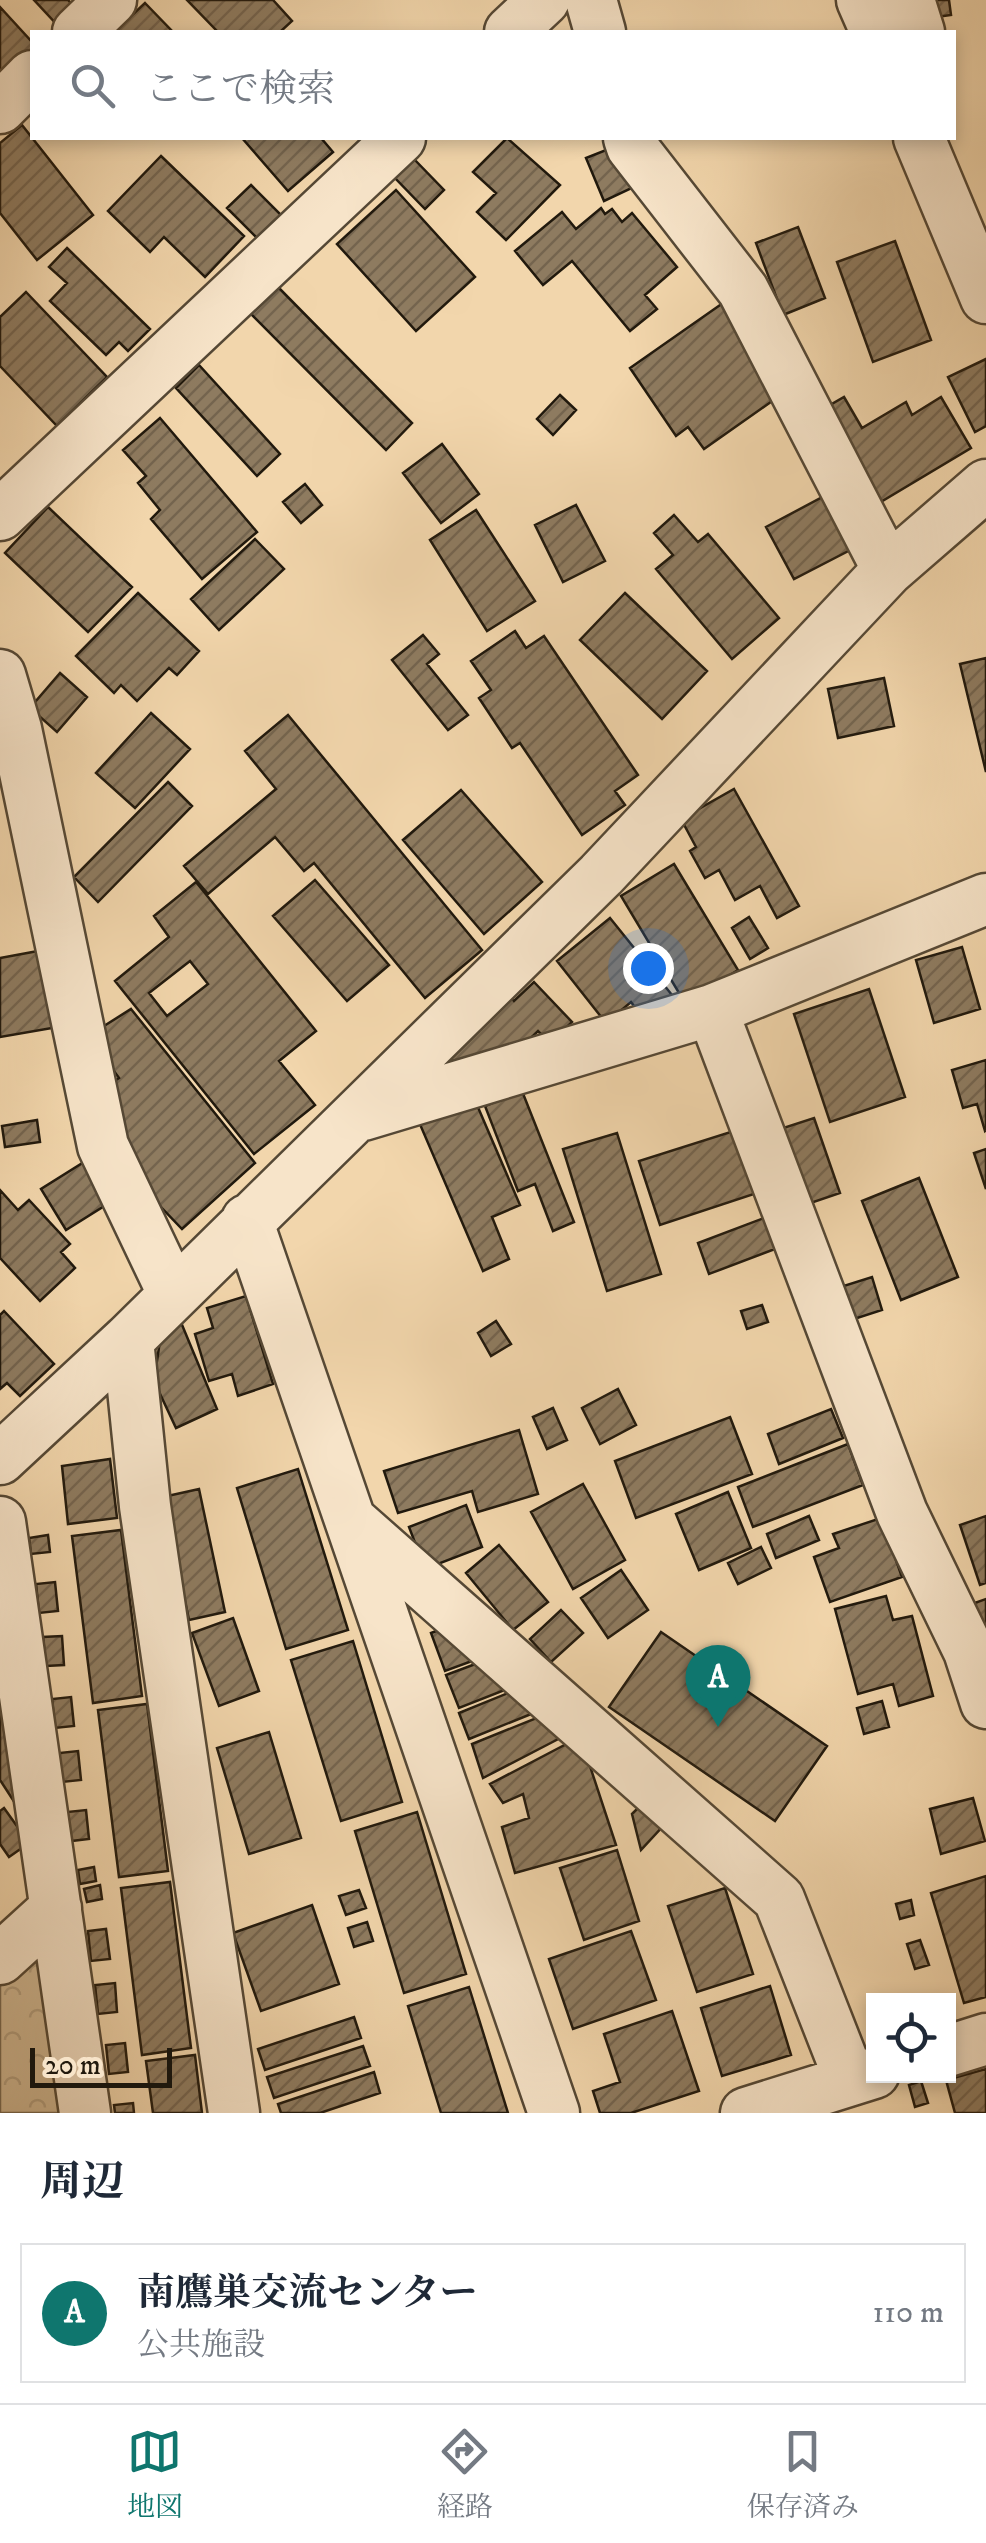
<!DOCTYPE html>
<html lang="ja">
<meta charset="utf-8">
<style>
:root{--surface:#fff;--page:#f6f6f7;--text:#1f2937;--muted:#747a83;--line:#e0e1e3;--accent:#0f766e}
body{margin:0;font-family:"IM FELL DW Pica","Noto Serif JP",serif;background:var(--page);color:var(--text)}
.controls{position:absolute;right:30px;bottom:30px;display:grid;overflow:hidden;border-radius:0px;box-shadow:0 5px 15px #0003}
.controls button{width:90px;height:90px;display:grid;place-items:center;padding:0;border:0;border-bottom:2px solid var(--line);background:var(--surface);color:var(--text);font:50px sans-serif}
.scale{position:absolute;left:30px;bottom:25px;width:142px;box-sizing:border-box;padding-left:10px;border:5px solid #21190d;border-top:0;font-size:28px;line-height:35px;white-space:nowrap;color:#21190d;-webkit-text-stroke:8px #f7e4c9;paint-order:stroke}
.you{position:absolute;left:648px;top:968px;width:35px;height:35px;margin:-25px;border:8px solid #fff;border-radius:50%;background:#1a73e8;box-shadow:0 0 0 15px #1a73e833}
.badge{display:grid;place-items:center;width:65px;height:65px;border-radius:50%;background:var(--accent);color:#fff;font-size:32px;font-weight:700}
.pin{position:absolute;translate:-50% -82px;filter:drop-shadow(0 2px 5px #0008)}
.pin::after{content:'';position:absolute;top:52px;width:35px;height:30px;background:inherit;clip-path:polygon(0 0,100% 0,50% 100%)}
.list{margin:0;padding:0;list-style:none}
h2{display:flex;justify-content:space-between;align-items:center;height:130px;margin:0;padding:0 40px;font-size:42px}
h2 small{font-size:32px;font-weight:400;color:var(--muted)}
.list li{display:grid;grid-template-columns:65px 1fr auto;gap:30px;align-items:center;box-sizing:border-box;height:140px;margin:0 20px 20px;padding:0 20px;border:2px solid var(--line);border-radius:0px}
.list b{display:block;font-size:38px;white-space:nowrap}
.list p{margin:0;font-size:32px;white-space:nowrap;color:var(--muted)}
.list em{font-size:32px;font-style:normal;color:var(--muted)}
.icon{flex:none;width:55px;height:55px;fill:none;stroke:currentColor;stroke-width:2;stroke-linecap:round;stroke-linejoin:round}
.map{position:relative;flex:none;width:986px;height:2113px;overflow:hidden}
.search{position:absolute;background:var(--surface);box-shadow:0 5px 15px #0003;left:30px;right:30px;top:30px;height:110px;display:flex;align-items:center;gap:25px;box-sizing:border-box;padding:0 35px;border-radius:0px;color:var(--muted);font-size:38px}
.sheet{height:290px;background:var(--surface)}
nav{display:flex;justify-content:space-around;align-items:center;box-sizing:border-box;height:140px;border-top:2px solid var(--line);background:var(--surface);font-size:28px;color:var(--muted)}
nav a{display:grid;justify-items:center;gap:5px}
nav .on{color:var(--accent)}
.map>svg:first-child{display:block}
.forest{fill:url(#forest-crowns);stroke:#78684f;stroke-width:2.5}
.building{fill:url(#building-hatch);stroke:#21190d;stroke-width:2.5;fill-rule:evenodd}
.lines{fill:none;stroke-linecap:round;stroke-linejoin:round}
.minor-casing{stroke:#554835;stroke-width:55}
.minor{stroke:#f7e4c9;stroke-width:50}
</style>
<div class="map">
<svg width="986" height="2113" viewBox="0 0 986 2113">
<defs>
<pattern id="forest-crowns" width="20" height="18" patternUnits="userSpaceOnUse" patternTransform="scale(2.5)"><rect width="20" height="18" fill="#ceb691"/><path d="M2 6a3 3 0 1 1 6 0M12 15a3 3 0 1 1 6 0" fill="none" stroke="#b19c7c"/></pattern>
<pattern id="building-hatch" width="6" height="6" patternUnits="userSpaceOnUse" patternTransform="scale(2.5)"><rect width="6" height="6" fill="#8e7b60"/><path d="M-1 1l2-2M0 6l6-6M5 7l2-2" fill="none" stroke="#74644e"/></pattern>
</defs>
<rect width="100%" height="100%" fill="#f2d6ac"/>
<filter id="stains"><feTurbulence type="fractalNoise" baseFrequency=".002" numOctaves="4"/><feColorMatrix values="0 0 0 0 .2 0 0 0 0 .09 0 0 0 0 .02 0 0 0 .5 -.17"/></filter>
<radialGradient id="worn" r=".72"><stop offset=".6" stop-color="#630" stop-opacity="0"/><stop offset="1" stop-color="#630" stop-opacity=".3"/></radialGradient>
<path class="forest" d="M42,1951L69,2113H0V1970Z"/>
<path class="building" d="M34,0H68L79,12L61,29Z
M187,0H273L292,21L280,32H218Z
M927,0H949L951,15L929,18Z
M145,3L173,32H114Z
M0,7L32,42V52L0,83Z
M22,125L93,215L37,260L0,213V143Z
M242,138H321L333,152L288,191Z
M507,138L560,185L506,240L477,212L496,193L473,172Z
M616,146L634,187L604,201L586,158Z
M161,156L244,236L205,277L164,237L150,252L108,211Z
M413,158L444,190L425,209L394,177Z
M251,185L285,219L262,243L227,208Z
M396,190L475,277L416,331L337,244Z
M601,208L605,214L612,209L622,222L632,213L677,267L645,295L657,309L630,331L572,261L543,285L515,251L562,212L576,229Z
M798,227L825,298L783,315L756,243Z
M895,241L931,340L873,362L837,262Z
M67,248L150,329L128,351L119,342L106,355L50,301L67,283L49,267Z
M277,286L412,423L386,450L250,313Z
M26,292L107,377L57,426L0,366V317Z
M723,303L785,392L704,449L688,427L676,436L630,368Z
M986,359V426L975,432L948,377Z
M199,365L280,454L257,476L176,388Z
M560,395L576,410L553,435L537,419Z
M844,397L862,428L906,402L912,415L941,397L971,448L874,506L818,412Z
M160,418L257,532L202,579L151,519L160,510L138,483L146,476L123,450Z
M442,444L479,494L441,523L403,473Z
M305,484L322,505L301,523L283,502Z
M830,493L858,546L794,579L766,527Z
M576,505L605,561L563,582L535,525Z
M48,507L132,587L88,632L5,553Z
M476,510L535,601L487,631L430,540Z
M674,515L698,542L708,534L779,618L732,659L656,569L673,555L654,533Z
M255,539L284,569L219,630L191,599Z
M138,593L199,651L177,675L169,668L137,701L121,685L114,693L76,656Z
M625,593L707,671L662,719L580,640Z
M515,631L526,648L544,636L638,775L615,791L625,805L582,835L520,743L512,748L479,698L491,690L471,661Z
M423,635L439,654L427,664L468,715L448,730L392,660Z
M986,658V772L960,664Z
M60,673L87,697L57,732L30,708Z
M884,678L894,726L838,738L828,689Z
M151,713L190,749L135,808L96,773Z
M288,715L482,950L425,998L314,863L304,871L275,837L208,894L184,866L276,789L245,751Z
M168,782L192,806L98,902L74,877Z
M734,789L799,906L777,918L760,886L735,900L719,870L705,878L690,851L696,847L681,819Z
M461,790L542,882L484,934L403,840Z
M674,864L738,970L685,1003L621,896Z
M315,880L389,965L347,1001L273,916Z
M196,882L316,1031L279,1061L315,1105L254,1154L115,981L169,937L154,916ZM190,961L208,984L167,1016L149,993Z
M749,917L768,948L750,959L732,928Z
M610,918L672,995L643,1018L631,1002L606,1023L557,961Z
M962,947L980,1009L934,1023L916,960Z
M38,951L52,1028L0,1037V958Z
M534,982L572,1022L550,1043L538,1031L513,1055L461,1071L440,1049L503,988L514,1001Z
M869,989L905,1097L830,1122L794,1014Z
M131,1009L255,1163L182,1229L137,1182L109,1085L119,1078L102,1055L96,1031Z
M986,1060V1130L985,1131L977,1104L963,1108L952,1070Z
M522,1091L574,1222L553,1231L535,1184L518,1191L485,1106Z
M474,1098L520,1205L492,1217L509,1259L483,1271L419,1122Z
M814,1118L840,1193L799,1207L774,1131Z
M37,1120L40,1142L5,1147L2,1126Z
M740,1129L760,1192L660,1225L639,1161Z
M617,1133L661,1274L607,1291L563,1149Z
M986,1149V1189L974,1153Z
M84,1162L109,1203L66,1230L41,1189Z
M919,1178L958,1277L901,1300L862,1201Z
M0,1190L18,1210L29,1200L70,1244L61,1252L75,1268L40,1301L0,1258Z
M764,1218L775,1249L709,1274L698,1243Z
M872,1277L882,1310L845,1322L834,1289Z
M246,1296L273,1384L238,1396L232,1374L209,1381L195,1334L213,1328L207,1308Z
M762,1305L768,1322L747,1329L741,1311Z
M4,1311L54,1364L20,1396L7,1383L0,1389V1315Z
M180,1320L217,1409L176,1428L154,1381L162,1327Z
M496,1321L511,1344L491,1356L478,1333Z
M618,1389L636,1425L600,1444L582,1408Z
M553,1408L567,1440L547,1449L533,1417Z
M831,1409L843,1438L779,1464L768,1434Z
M730,1417L752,1474L636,1518L615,1461Z
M519,1430L538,1494L478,1512L472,1491L398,1513L384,1471Z
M848,1444L863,1485L753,1527L738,1487Z
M110,1459L117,1518L68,1524L62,1466Z
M298,1469L348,1630L286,1649L237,1488Z
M583,1484L625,1560L573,1589L531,1512Z
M199,1489L225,1612L189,1620L163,1497Z
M728,1492L751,1548L699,1570L676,1514Z
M466,1505L482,1547L425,1569L409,1527Z
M809,1516L819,1540L776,1558L767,1534Z
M986,1516V1583L980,1585L960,1525Z
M881,1518L902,1577L830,1602L814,1557L839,1548L833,1534Z
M121,1530L142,1696L93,1703L72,1536Z
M48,1535L50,1552L31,1554L29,1538Z
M499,1545L548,1602L513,1630L466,1573Z
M761,1547L771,1568L738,1584L728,1563Z
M621,1570L648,1610L608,1638L581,1598Z
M55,1582L58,1611L39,1613L36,1584Z
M886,1596L893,1620L912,1616L933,1696L899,1706L893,1684L858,1694L835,1609Z
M986,1599V1634L969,1605Z
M561,1610L583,1633L551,1662L530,1639Z
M233,1618L259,1691L219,1706L192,1633Z
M449,1626L483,1657L445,1671L431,1633Z
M661,1632L827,1746L775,1821L609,1707Z
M62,1636L64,1665L46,1666L43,1637Z
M353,1641L402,1802L341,1821L291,1660Z
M486,1660L515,1686L459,1708L446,1675Z
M0,1669L15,1803L0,1780Z
M518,1689L541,1710L469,1739L459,1713Z
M71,1697L74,1726L55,1728L52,1699Z
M882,1701L889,1727L864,1734L857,1708Z
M147,1704L168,1871L119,1877L98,1710Z
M549,1713L568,1734L483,1778L472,1744Z
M269,1732L301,1838L249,1854L217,1748Z
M574,1740L587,1757L616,1845L515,1873L502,1827L529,1818L523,1794L503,1803L490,1784Z
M78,1751L81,1780L62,1782L59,1753Z
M973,1798L985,1841L941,1854L930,1809Z
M642,1804L664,1825L641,1850L632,1814Z
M4,1808L29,1843L9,1857L0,1844V1811Z
M86,1810L89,1839L71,1841L67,1812Z
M417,1812L466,1974L404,1993L355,1831Z
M617,1850L639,1921L584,1940L560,1868Z
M94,1867L96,1881L80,1884L78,1870Z
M986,1876V1997L964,2003L931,1893Z
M170,1882L191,2048L142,2055L121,1888Z
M100,1885L102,1899L87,1902L84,1889Z
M725,1888L753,1974L697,1992L668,1906Z
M359,1890L366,1908L346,1915L339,1896Z
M911,1900L914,1915L900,1919L896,1904Z
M312,1905L339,1984L261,2011L233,1933Z
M367,1922L373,1941L354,1947L348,1928Z
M106,1929L110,1959L91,1961L88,1931Z
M631,1931L656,2000L573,2029L549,1959Z
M920,1940L929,1965L915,1969L907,1944Z
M115,1983L117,2012L98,2014L95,1985Z
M770,1986L791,2055L722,2076L701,2008Z
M469,1987L508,2113H441L408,2006Z
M672,2011L699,2091L631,2113H600L593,2091L620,2082L604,2034Z
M354,2017L361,2038L265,2070L258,2049Z
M125,2043L128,2072L109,2074L106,2045Z
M363,2046L370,2066L274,2098L267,2077Z
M195,2055L202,2113H153L146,2061Z
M986,2069V2113H955L946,2080Z
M374,2072L380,2093L320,2113H281L278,2104Z
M921,2081L928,2103L915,2107L909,2085Z
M133,2103L134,2113H115L114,2105Z"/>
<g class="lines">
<defs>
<path id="minor" d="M591,0L600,32
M862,0L876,32
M909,0L919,32
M78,32L111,0
M510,32L544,0
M0,108L32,76
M629,138L632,147L743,290L888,570
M919,138L986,298
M0,515L400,138
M0,675L16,729L103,1146L173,1293
M712,1010L902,1513L969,1651L986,1703
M363,1115L712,1010L986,899
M247,1220L554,2113
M128,1340L145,1506L234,2113
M0,1459L128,1340L601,875L888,570L986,485
M0,1522L85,2113
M355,1524L779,1899L850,2080
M0,1959L56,1908
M948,2051L986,2039
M746,2113L874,2073"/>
</defs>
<use href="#minor" class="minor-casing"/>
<use href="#minor" class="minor"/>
</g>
<rect width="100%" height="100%" filter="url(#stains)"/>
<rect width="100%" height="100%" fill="url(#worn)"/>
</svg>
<div class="controls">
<button><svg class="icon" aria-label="locate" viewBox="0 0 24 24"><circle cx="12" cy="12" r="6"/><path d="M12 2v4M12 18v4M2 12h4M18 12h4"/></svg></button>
</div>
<div class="scale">20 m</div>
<div class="you"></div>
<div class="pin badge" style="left:718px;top:1727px">A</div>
<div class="search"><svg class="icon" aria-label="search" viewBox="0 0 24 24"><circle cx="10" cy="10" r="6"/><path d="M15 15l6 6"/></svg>ここで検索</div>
</div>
<section class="sheet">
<h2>周辺<small></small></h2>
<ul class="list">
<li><span class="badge">A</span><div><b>南鷹巣交流センター</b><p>公共施設</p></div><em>110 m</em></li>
</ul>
</section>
<nav>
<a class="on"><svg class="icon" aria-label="map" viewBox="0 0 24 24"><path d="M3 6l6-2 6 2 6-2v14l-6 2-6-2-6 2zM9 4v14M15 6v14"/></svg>地図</a>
<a><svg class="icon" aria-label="directions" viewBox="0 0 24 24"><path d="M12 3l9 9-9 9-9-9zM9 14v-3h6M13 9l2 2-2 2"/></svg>経路</a>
<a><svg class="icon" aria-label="saved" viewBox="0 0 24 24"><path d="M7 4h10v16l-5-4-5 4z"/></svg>保存済み</a>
</nav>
